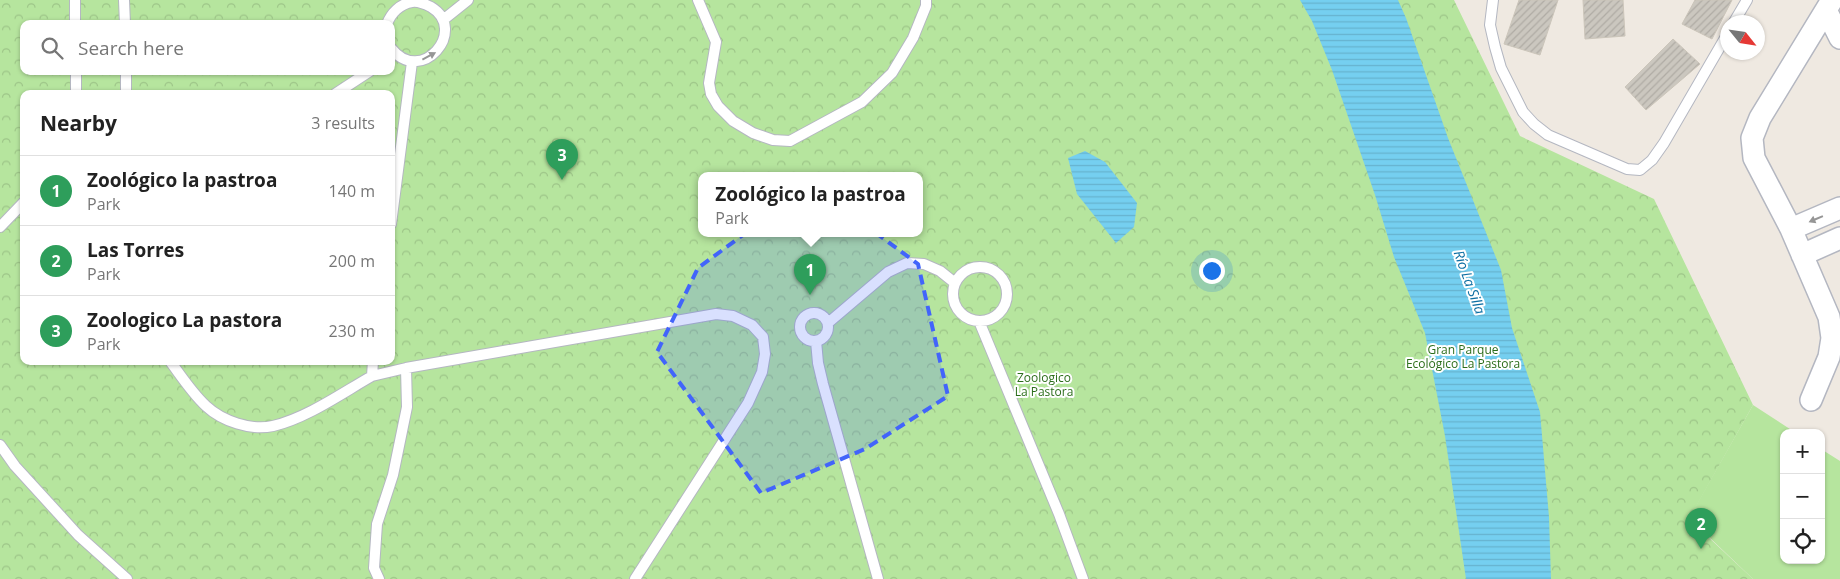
<!DOCTYPE html>
<meta charset="utf-8">
<style>
:root{--surface:#fff;--page:#f6f6f6;--text:#222;--muted:#767676;--line:#e0e0e0;--accent:#111827}
body{margin:0;font-family:"Open Sans",sans-serif;background:var(--page);color:var(--text)}
.controls{position:absolute;right:15px;bottom:15px;display:grid;overflow:hidden;border-radius:10px;box-shadow:0 1px 4px #0004}
.controls button{width:45px;height:45px;display:grid;place-items:center;padding:0;border:0;border-bottom:1px solid var(--line);background:var(--surface);color:var(--text);font:25px sans-serif}
.compass{position:absolute;left:1720px;top:15px;width:45px;height:45px;border-radius:50%;background:var(--surface);box-shadow:0 1px 4px #0004;rotate:120deg}
.you{position:absolute;left:1211px;top:270px;width:18px;height:18px;margin:-12px;border:4px solid #fff;border-radius:50%;background:#1a73e8;box-shadow:0 0 0 8px #1a73e833}
.badge{display:grid;place-items:center;width:32px;height:32px;border-radius:50%;background:var(--accent);color:#fff;font-size:16px;font-weight:700}
.pin{position:absolute;translate:-50% -41px;filter:drop-shadow(0 1px 2px #0008)}
.pin::after{content:'';position:absolute;top:26px;width:18px;height:15px;background:inherit;clip-path:polygon(0 0,100% 0,50% 100%)}
.popup{position:absolute;left:698px;top:172px;width:225px;height:65px;box-sizing:border-box;display:grid;place-content:center;border-radius:10px;background:var(--surface);filter:drop-shadow(0 1px 4px #0005);font-size:16px;white-space:nowrap;color:var(--muted)}
.popup b{font-size:19px;color:var(--text)}
.popup::after{content:'';position:absolute;left:50%;top:100%;margin-left:-10px;border:10px solid transparent;border-top-color:var(--surface)}
.list{margin:0;padding:0;list-style:none}
h2{display:flex;justify-content:space-between;align-items:center;height:65px;margin:0;padding:0 20px;font-size:21px}
h2 small{font-size:16px;font-weight:400;color:var(--muted)}
.list li{display:grid;grid-template-columns:32px 1fr auto;gap:15px;align-items:center;box-sizing:border-box;height:70px;padding:0 20px;border-top:1px solid var(--line)}
.list b{display:block;font-size:19px;white-space:nowrap}
.list p{margin:0;font-size:16px;white-space:nowrap;color:var(--muted)}
.list em{font-size:16px;font-style:normal;color:var(--muted)}
.icon{flex:none;width:28px;height:28px;fill:none;stroke:currentColor;stroke-width:2;stroke-linecap:round;stroke-linejoin:round}
.map{position:relative;flex:none;width:1840px;height:579px;overflow:hidden}
.search{position:absolute;background:var(--surface);box-shadow:0 1px 4px #0004;left:20px;top:20px;width:375px;height:55px;display:flex;align-items:center;gap:12px;box-sizing:border-box;padding:0 18px;border-radius:10px;color:var(--muted);font-size:19px}
.panel{position:absolute;background:var(--surface);box-shadow:0 1px 4px #0004;left:20px;top:90px;width:375px;height:275px;border-radius:10px}
.map>svg:first-child{display:block}
.grass{fill:#b6e59e}
.forest{fill:url(#forest-crowns);fill-rule:evenodd}
.water{fill:url(#water-rules)}
.building{fill:url(#building-hatch);stroke:#cbc5ba}
.lines{fill:none;stroke-linecap:round;stroke-linejoin:round}
.service-casing{stroke:#b4b7c1;stroke-width:12}
.minor-casing{stroke:#b4b7c1;stroke-width:24}
.service{stroke:#fff;stroke-width:10}
.minor{stroke:#fff;stroke-width:21}
.oneway{fill:#969696}
.marked{fill:#4264fb;fill-opacity:0.2;stroke:#4264fb;stroke-width:4;stroke-dasharray:10 6;stroke-linejoin:round}
.labels{text-anchor:middle;dominant-baseline:central;stroke-width:4;stroke-linejoin:round;paint-order:stroke}
.park-label{font-size:12px;fill:#2c6e1b;stroke:#fff}
.water-label{font-size:14px;font-style:italic;fill:#0d6fa3;stroke:#fff}
</style>
<div class="map">
<svg width="1840" height="579" viewBox="0 0 1840 579">
<defs>
<pattern id="forest-crowns" width="20" height="18" patternUnits="userSpaceOnUse" patternTransform="scale(1.25)"><rect width="20" height="18" fill="#b6e59e"/><path d="M2 6a3 3 0 1 1 6 0M12 15a3 3 0 1 1 6 0" fill="none" stroke="#9dc588"/></pattern>
<pattern id="water-rules" width="6" height="5" patternUnits="userSpaceOnUse" patternTransform="scale(1.25)"><rect width="6" height="5" fill="#75cff0"/><path d="M0 2.5h6" fill="none" stroke="#66b2ce"/></pattern>
<pattern id="building-hatch" width="6" height="6" patternUnits="userSpaceOnUse" patternTransform="scale(1.25)"><rect width="6" height="6" fill="#cbc7bf"/><path d="M-1 1l2-2M0 6l6-6M5 7l2-2" fill="none" stroke="#afaba4"/></pattern>
</defs>
<rect width="100%" height="100%" fill="#efe9e1"/>
<path class="grass" d="M1753,405L1796,433H1784V560H1821V449L1840,461V579H1753L1689,518Z"/>
<path class="forest" d="M0,0H1454L1520,136L1654,199L1753,405L1689,519L1753,579H0ZM24,24H391V71H24ZM24,94H391V361H24ZM701,176H919V234H701Z"/>
<path class="water" d="M1300,0H1398L1406,18L1448,138L1501,270L1512,328L1540,412L1549,517L1551,579H1466L1445,436L1425,333L1394,257L1375,195L1332,70L1312,21Z
M1085,151L1105,162L1137,203L1134,227L1116,243L1077,194L1068,158Z"/>
<path class="building" d="M1519,0H1558L1540,55L1504,44Z
M1583,0H1623L1625,36L1585,39Z
M1695,0H1732L1712,39L1682,24Z
M1673,39L1700,64L1646,110L1625,87Z"/>
<g class="lines">
<defs>
<path id="service" d="M75,0V24
M124,0L125,24
M698,0L716,42L709,83L711,94L718,106L733,121L753,133L773,140L790,141L862,102L892,73L913,38L926,6V0
M1493,0L1490,25L1495,47L1501,68L1523,112L1534,124L1548,135L1627,169L1640,170L1652,160L1664,143L1728,33
M443,20L468,0
M1734,22L1747,0
M387,24C391,13 400,4 412,2C418,1 425,4 431,7C469,30 421,87 391,48
M76,71V94
M126,71V94
M335,94L370,71
M391,224L412,62
M0,227L24,202
M953 294a27 27 0 1 1 54 0a27 27 0 1 1-54 0Z
M800 327a14 14 0 1 1 28 0a14 14 0 1 1-28 0Z
M979,321L1059,514L1083,579
M828,323L888,272L907,263L924,264L940,271L955,283
M816,341L818,363L823,384L878,579
M170,361C181,376 192,393 206,406C222,421 251,431 273,426C307,418 342,393 372,376
M373,361L372,376L406,368L716,314L733,316L752,325L763,337L765,354L762,372L748,403L635,579
M0,445L15,466L78,535L127,579
M379,579L374,568L377,524L393,475L407,407L406,368"/>
<path id="minor" d="M1826,10L1840,38
M1791,229L1840,208
M1802,255L1840,238
M1811,400L1829,357L1832,338L1829,317L1791,229L1754,158L1752,138L1760,118L1832,0"/>
</defs>
<use href="#service" class="service-casing"/>
<use href="#minor" class="minor-casing"/>
<use href="#service" class="service"/>
<use href="#minor" class="minor"/>
</g>
<defs><path id="oneway-solid" d="M-6-.8H1V-3.2L6.5 0L1 3.2V.8H-6Z" transform="scale(1.25)"/></defs>
<g class="oneway">
<use href="#oneway-solid" transform="translate(429 56) rotate(-28)"/>
<use href="#oneway-solid" transform="translate(1816 219) rotate(157)"/>
</g>
<path class="marked" d="M811,185L918,264L948,396L865,449L761,493L657,352L698,268Z"/>
<g class="labels">
<g class="park-label">
<text x="1463" y="349">Gran Parque<tspan x="1463" dy="14">Ecológico La Pastora</tspan></text>
<text x="1044" y="377">Zoologico<tspan x="1044" dy="14">La Pastora</tspan></text>
</g>
<g class="water-label">
<text transform="translate(1470 282) rotate(70)">Río La Silla</text>
</g>
</g>
</svg>
<div class="controls">
<button>+</button>
<button>−</button>
<button><svg class="icon" aria-label="locate" viewBox="0 0 24 24"><circle cx="12" cy="12" r="6"/><path d="M12 2v4M12 18v4M2 12h4M18 12h4"/></svg></button>
</div>
<svg class="compass" viewBox="-18 -18 36 36"><path d="M0-13l5 13h-10z" fill="#e53935"/><path d="M0 13l5-13h-10z" fill="#767676"/></svg>
<div class="you"></div>
<div class="pin badge" style="left:810px;top:295px;background:#2e9e5b">1</div>
<div class="popup"><b>Zoológico la pastroa</b>Park</div>
<div class="pin badge" style="left:1701px;top:549px;background:#2e9e5b">2</div>
<div class="pin badge" style="left:562px;top:180px;background:#2e9e5b">3</div>
<div class="search"><svg class="icon" aria-label="search" viewBox="0 0 24 24"><circle cx="10" cy="10" r="6"/><path d="M15 15l6 6"/></svg>Search here</div>
<section class="panel">
<h2>Nearby<small>3 results</small></h2>
<ul class="list">
<li><span class="badge" style="background:#2e9e5b">1</span><div><b>Zoológico la pastroa</b><p>Park</p></div><em>140 m</em></li>
<li><span class="badge" style="background:#2e9e5b">2</span><div><b>Las Torres</b><p>Park</p></div><em>200 m</em></li>
<li><span class="badge" style="background:#2e9e5b">3</span><div><b>Zoologico La pastora</b><p>Park</p></div><em>230 m</em></li>
</ul>
</section>
</div>
